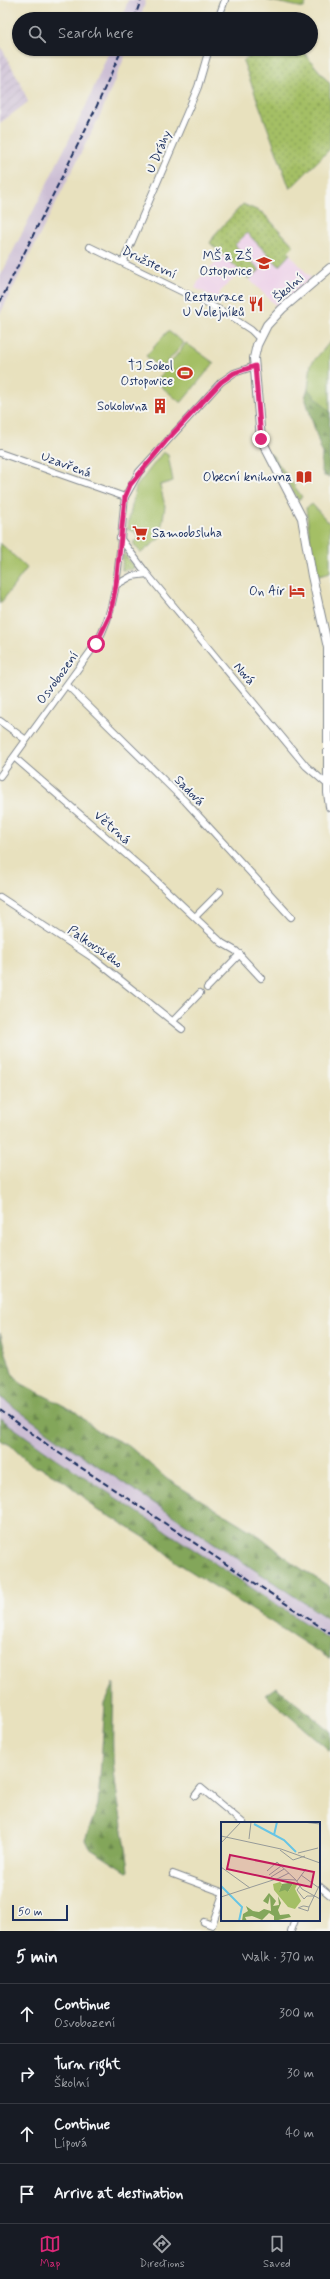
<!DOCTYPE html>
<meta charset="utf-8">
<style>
:root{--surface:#171b24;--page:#242831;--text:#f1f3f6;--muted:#9ea1a6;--line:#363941;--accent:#db2777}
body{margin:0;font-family:Mynerve,sans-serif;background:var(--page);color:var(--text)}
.scale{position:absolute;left:12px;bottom:10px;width:56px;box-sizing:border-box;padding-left:4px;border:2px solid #1b2f5e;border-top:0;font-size:11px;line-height:14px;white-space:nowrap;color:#1b2f5e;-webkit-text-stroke:3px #f6f6f2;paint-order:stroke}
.stop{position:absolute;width:12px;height:12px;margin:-9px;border:3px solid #db2777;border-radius:50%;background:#fff}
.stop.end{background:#db2777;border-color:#fff;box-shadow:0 1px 4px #0008}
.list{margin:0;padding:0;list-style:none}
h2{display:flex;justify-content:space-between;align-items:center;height:52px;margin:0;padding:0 16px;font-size:17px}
h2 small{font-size:13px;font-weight:400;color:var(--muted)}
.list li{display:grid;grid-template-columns:26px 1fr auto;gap:12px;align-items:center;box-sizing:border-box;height:60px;padding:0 16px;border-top:1px solid var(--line)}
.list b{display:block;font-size:15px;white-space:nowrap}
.list p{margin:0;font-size:13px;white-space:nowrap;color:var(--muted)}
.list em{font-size:13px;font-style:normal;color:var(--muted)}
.icon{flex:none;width:22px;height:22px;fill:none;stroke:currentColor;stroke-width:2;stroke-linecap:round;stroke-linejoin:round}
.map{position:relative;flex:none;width:330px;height:1931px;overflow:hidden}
.search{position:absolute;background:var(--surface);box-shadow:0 1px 3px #0004;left:12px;right:12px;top:12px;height:44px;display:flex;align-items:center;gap:10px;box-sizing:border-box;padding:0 14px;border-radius:22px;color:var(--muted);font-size:15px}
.sheet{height:292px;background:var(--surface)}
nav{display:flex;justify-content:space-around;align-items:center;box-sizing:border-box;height:56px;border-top:1px solid var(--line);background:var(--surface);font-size:11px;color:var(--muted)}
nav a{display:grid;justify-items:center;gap:2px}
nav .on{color:var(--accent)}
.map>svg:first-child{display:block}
.built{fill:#edd0e8}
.industrial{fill:url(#industrial-furrows)}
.railway{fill:#ccbed4}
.grass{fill:url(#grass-dots);stroke:#607762}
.forest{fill:url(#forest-firs);stroke:#4f6a5c}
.green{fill:#a4bf65;stroke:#607762}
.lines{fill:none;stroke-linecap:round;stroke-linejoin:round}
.street-casing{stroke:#82888e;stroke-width:8}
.secondary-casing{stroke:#82888e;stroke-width:10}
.street{stroke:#fff;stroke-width:6}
.secondary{stroke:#fff;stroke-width:8}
.rail{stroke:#1b2f5e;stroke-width:2;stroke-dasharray:6 3;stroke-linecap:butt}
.route{stroke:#db2777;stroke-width:5}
.labels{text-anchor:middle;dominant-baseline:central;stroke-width:4;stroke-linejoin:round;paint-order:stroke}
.street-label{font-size:13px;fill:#1b2f5e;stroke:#f6f6f2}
.poi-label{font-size:13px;fill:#1b2f5e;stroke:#f6f6f2;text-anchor:end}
.inset-river{fill:none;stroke:#67c5e5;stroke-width:2}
.inset-road{fill:none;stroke:#969a98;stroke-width:1}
.view{fill:#c2185b;fill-opacity:0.15;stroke:#c2185b;stroke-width:2}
.inset-edge{fill:none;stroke:#1b2f5e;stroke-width:2}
</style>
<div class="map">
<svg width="330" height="1931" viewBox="0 0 330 1931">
<defs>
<pattern id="industrial-furrows" width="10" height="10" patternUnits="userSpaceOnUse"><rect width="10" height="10" fill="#ccbed4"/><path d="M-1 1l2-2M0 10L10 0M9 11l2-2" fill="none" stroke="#a59baf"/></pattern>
<pattern id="grass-dots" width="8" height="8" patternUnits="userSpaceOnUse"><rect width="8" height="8" fill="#a4bf65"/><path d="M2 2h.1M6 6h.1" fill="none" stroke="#859c56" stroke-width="1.8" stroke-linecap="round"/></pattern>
<pattern id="forest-firs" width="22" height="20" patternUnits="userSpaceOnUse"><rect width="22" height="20" fill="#83a65a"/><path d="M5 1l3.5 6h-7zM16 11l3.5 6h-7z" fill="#6a884e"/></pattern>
</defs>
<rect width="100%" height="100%" fill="#f6f6f2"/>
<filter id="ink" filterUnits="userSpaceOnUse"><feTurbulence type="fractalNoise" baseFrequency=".025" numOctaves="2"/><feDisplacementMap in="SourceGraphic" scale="8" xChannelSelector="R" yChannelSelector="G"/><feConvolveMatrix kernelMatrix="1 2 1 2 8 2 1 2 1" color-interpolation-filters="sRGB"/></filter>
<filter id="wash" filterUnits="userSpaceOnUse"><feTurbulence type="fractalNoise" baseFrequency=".012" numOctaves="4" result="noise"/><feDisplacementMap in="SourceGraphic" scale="16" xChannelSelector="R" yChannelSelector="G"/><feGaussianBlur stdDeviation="0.9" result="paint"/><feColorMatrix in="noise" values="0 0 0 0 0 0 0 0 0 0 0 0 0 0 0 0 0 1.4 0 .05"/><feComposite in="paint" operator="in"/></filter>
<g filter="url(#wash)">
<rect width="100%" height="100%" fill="#e8e1be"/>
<path class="built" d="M243,204L263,213L294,246L288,252L311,278L277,307L241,271L221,291L217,299L195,288L200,278L224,255L210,243L216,233Z"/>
<path class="industrial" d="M0,45L21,84L28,102L0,123Z"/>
<path class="railway" d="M128,0H146L140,19H122Z
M110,49H128L101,113L0,314V277L86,106Z
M0,1397L62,1442L330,1620V1640L15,1430L0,1418Z"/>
<path class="grass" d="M267,0H307L304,8Z
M242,49H301L330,84V149L290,189L243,61L249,57L241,53Z
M243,204L263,213L294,246L288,252L290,254L279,266L247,233L235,245L260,270L249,279L210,243L216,233Z
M123,553L134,566L133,569L122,570Z"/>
<path class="forest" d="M308,389L330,412L329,477L324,476L321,469L322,453L305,397Z
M0,1333L12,1373L22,1384L76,1412L96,1430L129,1446L167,1479L261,1537L294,1564L330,1587V1620L62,1442L0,1397Z
M0,1418L53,1456L330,1640V1659L176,1562L155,1544L113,1518L95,1509L85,1498L65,1482L42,1468L32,1466L10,1445L0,1440Z
M114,1683C114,1708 112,1732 113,1757C115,1792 123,1827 128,1861L129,1871L127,1872L89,1848L85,1840L98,1805L105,1704Z
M276,1687L330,1731V1751L265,1695Z"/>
<path class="green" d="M168,331L184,343L161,369L146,356Z
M330,342V412L308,389L311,364Z
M186,343L214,363L181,403L156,382Z
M163,452L168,455L173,481L160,485L165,506L160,538L141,553L133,543L139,538L135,532L127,529L136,487Z
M270,454L273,456L302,497L298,500Z
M312,504L330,524V573L315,577L306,508Z
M0,543L27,568L0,604Z"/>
</g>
<g filter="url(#ink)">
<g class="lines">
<defs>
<path id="street" d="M218,19L225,0
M90,247L222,311L251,330L259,338
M123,262L198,87L209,49
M0,453L125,497
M120,538L147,574L306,766L328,785
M116,585L132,576L147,574
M67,685L185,801L291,917
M0,721L26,740
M14,757L151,876L222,943L236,951L261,978
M0,776L96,644C121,602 119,545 125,497L139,472L221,382L234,373L255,366
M0,897L93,958L182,1029
M195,917L220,892
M207,988L240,954
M173,1021L200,993
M195,1796L201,1788L243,1823
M173,1874L222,1892
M319,1886L330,1895
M204,1922L212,1925L222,1897
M291,1931L295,1920"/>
<path id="secondary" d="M330,268L282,309L267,325L257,345L254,358L261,439L302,518L312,576L328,648V793L330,807"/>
</defs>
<use href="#street" class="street-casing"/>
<use href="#secondary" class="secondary-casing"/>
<use href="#street" class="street"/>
<use href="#secondary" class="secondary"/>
<path class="rail" d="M134,19L141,0
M0,302L95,110L122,49
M0,1410L56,1451L330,1633"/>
</g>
</g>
<g class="lines" filter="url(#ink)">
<path class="route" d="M96,644L110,615L116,585L125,497L130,485L167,440L221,382L234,373L255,366L261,439"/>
</g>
<defs>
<symbol id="school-bare" viewBox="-9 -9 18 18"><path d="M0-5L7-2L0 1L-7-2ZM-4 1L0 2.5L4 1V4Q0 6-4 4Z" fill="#c8321e" stroke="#f6f6f2" stroke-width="2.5" paint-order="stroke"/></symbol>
<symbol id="restaurant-bare" viewBox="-9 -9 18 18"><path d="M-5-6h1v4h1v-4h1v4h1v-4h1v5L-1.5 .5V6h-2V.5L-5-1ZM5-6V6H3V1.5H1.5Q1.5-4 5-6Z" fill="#c8321e" stroke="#f6f6f2" stroke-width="2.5" paint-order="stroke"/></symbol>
<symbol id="stadium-bare" viewBox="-9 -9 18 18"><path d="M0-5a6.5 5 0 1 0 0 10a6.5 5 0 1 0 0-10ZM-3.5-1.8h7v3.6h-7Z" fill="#c8321e" stroke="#f6f6f2" stroke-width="2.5" paint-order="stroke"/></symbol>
<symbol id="building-bare" viewBox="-9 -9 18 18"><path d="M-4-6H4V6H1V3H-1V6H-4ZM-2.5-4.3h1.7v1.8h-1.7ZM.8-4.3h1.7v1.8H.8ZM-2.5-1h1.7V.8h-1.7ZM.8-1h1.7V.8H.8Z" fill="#c8321e" stroke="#f6f6f2" stroke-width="2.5" paint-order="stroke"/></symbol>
<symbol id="library-bare" viewBox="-9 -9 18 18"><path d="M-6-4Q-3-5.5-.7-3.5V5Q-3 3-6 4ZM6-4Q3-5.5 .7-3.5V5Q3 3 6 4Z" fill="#c8321e" stroke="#f6f6f2" stroke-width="2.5" paint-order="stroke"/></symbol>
<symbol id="supermarket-bare" viewBox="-9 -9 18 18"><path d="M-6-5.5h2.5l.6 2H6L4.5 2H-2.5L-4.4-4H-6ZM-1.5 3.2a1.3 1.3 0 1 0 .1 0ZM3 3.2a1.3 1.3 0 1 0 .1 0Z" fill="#c8321e" stroke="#f6f6f2" stroke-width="2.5" paint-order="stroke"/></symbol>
<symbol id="hotel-bare" viewBox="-9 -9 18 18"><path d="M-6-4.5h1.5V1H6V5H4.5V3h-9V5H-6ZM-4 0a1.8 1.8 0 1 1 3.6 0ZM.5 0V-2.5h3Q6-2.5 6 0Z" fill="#c8321e" stroke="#f6f6f2" stroke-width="2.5" paint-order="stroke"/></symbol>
</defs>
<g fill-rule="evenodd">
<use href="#school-bare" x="253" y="252" width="22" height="22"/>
<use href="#restaurant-bare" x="245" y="293" width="22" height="22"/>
<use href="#stadium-bare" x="174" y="362" width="22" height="22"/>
<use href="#building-bare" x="149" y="395" width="22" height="22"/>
<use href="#library-bare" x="293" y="466" width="22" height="22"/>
<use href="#supermarket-bare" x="129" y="522" width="22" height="22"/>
<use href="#hotel-bare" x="286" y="580" width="22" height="22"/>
</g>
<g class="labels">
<g class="street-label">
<text transform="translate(159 152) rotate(-67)">U Dráhy</text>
<text transform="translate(149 263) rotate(26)">Družstevní</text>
<text transform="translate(289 288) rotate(-42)">Školní</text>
<text transform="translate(66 465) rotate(20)">Uzavřená</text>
<text transform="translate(244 674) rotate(50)">Nová</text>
<text transform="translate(58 678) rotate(-54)">Osvobození</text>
<text transform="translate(189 791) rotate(46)">Sadová</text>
<text transform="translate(112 828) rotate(41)">Větrná</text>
<text transform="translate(95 947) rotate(35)">Palkovského</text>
</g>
<g class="poi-label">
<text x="252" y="256">MŠ a ZŠ<tspan x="252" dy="15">Ostopovice</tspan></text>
<text x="244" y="297">Restaurace<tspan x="244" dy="15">U Volejníků</tspan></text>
<text x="173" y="366">TJ Sokol<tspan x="173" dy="15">Ostopovice</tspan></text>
<text x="148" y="406">Sokolovna</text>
<text x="292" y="477">Obecní knihovna</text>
<text x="152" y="533" text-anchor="start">Samoobsluha</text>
<text x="285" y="591">On Air</text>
</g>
</g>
<g transform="translate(221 1822)">
<rect width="99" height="99" fill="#e8e1be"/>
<path d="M73,60L67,70L57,71L61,62ZM48,71L55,79L52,84L58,83L57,74L60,81L57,88L59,93L68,92L70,95V97V95L53,99V94L48,91L41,98L31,94L24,95L26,99H21L22,92L27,89L25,84L32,89L38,90L43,87L50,89L49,74L47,82L42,79Z" fill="#83a65a"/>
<path d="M59,60L61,62L58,70L64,68L67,70L73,60L76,63L74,67L80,79L74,87L67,85L53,68L52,62Z" fill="#a4bf65"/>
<path class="inset-river" d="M33,2L63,18L75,30M53,13L56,0M0,64L21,85L18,99"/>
<path class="inset-road" d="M82,0L99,2M0,14L60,27L99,41M28,17L30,0M0,21L20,0M59,28L72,38L84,34M77,31L97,26M56,40L75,58M0,45L29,66M46,49L56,40M48,53L60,44M80,53L98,66M50,55L63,47M56,57L68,51M76,59L85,47M79,64L76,68L83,77M0,75L55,57L75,58L81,67L99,77M83,77L86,74H94M88,85L98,64M77,86L82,84H83L88,85L87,89L78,86"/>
<path class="view" d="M9,33L93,50L90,65L6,47Z"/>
<rect width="99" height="99" class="inset-edge"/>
</g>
</svg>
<div class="scale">50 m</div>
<div class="stop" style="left:96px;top:644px"></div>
<div class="stop end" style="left:261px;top:439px"></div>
<div class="search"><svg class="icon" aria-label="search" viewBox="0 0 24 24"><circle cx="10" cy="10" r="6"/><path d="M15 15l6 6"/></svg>Search here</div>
</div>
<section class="sheet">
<h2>5 min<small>Walk · 370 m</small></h2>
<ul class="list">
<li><svg class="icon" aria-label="ahead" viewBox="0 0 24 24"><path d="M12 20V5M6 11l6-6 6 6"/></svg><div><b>Continue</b><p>Osvobození</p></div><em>300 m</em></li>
<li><svg class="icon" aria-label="right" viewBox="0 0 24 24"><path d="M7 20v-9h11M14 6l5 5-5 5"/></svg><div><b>Turn right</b><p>Školní</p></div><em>30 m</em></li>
<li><svg class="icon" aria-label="ahead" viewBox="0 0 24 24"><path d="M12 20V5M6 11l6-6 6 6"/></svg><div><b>Continue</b><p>Lípová</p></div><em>40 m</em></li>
<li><svg class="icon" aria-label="arrive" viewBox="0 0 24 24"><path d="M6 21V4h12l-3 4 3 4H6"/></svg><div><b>Arrive at destination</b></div></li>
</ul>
</section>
<nav>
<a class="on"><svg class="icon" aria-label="map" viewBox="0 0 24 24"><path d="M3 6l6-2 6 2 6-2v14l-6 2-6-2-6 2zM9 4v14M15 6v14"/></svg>Map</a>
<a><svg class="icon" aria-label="directions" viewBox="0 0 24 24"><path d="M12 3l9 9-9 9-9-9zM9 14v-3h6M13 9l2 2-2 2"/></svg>Directions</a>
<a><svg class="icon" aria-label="saved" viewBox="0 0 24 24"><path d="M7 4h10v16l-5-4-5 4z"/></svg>Saved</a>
</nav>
